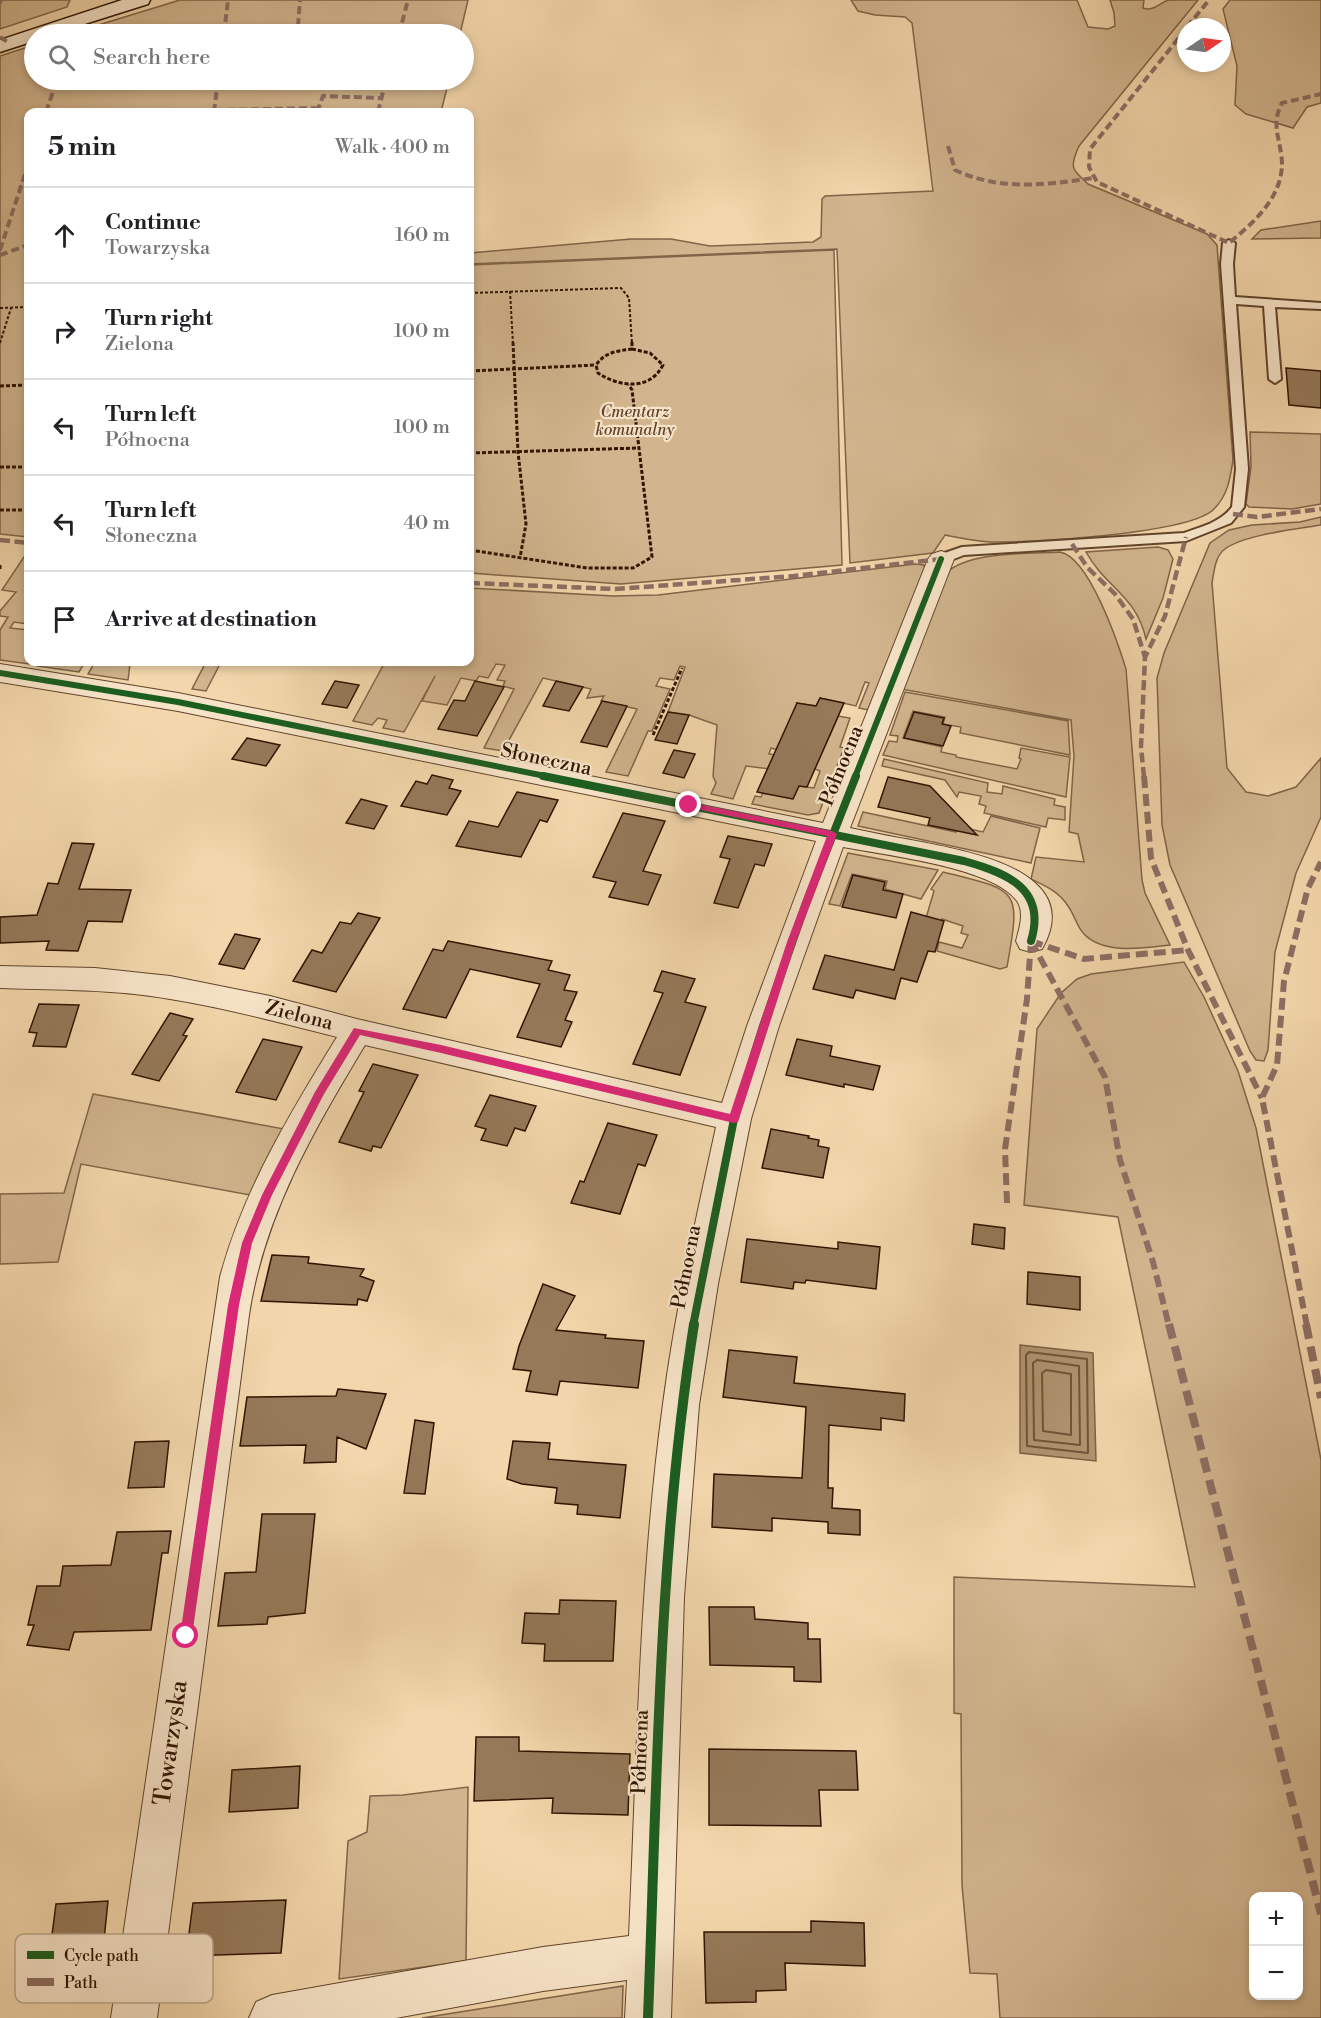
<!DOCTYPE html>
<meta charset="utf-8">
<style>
:root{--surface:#fff;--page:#f2f2f2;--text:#202124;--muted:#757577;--line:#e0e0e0}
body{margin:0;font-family:"Libre Bodoni",serif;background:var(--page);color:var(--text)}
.controls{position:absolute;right:18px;bottom:18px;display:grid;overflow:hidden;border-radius:12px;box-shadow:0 3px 9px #0003}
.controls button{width:54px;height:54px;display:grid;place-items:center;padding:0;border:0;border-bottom:2px solid var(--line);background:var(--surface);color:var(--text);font:30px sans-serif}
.compass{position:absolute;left:1177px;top:18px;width:54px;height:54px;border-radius:50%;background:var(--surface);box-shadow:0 3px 9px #0003;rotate:77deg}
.stop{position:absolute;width:18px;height:18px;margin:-14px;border:4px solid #db2777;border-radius:50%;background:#fff}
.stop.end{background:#db2777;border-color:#fff;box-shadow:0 2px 6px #0008}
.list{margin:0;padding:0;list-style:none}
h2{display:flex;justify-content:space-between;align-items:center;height:78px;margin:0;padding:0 24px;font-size:26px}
h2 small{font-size:20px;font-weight:400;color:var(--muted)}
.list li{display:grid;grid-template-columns:39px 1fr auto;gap:18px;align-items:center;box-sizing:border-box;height:96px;padding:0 24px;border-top:2px solid var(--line)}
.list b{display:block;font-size:22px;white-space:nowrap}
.list p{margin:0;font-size:20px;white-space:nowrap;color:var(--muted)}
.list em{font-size:20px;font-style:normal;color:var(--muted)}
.icon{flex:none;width:33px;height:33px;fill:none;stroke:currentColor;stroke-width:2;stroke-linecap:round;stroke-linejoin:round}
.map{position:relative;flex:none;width:1321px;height:2018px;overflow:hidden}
.search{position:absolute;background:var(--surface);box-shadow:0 3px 9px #0003;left:24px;top:24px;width:450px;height:66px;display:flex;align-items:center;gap:15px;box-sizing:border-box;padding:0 21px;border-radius:33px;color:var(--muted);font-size:22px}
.panel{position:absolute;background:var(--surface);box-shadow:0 3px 9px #0003;left:24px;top:108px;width:450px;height:558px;border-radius:12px}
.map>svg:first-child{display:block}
.green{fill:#d2b58e;stroke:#816447;stroke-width:1.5;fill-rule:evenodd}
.water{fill:#b19471;stroke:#7d6144;stroke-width:1.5}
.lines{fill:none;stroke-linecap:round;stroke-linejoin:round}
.shore{stroke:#705438;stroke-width:2}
.building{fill:#957959;stroke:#301400;stroke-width:1.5}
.lane-casing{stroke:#61442b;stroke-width:4}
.street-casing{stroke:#61442b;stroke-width:2}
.secondary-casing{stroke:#301400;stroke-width:3}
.path-far1{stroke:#301400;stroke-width:2;stroke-dasharray:3 2;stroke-linecap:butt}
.path{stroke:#301400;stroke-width:3;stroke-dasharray:4 2;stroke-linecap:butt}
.lane{fill:#f7e4c8;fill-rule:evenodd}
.street{fill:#f7e4c8;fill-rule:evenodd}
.secondary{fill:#f7e4c8;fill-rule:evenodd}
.quiet-far3{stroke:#8d6e63;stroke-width:4;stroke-dasharray:8 4;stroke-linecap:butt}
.quiet-far2{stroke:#8d6e63;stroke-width:4.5;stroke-dasharray:10 4.5;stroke-linecap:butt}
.quiet-far1{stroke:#8d6e63;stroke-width:6;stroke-dasharray:12 6;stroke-linecap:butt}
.quiet{stroke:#8d6e63;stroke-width:8;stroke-dasharray:15 8;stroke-linecap:butt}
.cycleway-far2-casing{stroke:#f7e4c8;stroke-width:9}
.cycleway-far1-casing{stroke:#f7e4c8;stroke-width:11}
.cycleway-casing{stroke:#f7e4c8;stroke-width:14}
.cycleway-far2{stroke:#1b5e20;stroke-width:6}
.cycleway-far1{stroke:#1b5e20;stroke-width:8}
.cycleway{stroke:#1b5e20;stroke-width:10}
.route{fill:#db2777}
.labels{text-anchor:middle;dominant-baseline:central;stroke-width:4.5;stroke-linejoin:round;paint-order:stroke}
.far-park-label{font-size:16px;font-style:italic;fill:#61442b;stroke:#f7e4c8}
.street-label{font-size:20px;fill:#301400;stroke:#f7e4c8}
.near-street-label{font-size:24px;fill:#301400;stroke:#f7e4c8}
.key{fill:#f7e4c8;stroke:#bba68c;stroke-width:1.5}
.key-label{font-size:16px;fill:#301400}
</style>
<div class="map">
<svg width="1321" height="2018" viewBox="0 0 1321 2018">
<rect width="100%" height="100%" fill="#f3d6ab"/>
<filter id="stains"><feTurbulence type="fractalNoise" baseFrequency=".00333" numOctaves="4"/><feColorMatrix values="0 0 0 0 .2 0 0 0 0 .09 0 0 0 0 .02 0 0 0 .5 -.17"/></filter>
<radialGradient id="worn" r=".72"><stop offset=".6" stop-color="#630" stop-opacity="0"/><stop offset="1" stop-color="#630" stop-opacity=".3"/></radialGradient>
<path class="green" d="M0,0H70L67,7L0,29Z
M180,0H468L460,34H69Z
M851,0H1077L1088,27L1108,29L1115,26L1114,13L1110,0H1144L1143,8C1154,12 1160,2 1169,0C1178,0 1189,0 1198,0L1079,146C1069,168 1072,169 1088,184L1207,234L1217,245L1233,460C1230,479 1228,495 1214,509C1190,534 1028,543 990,542C974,541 960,538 945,535L933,553L850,563L837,249L470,264V253L631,239H671L710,246L813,242L821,237L822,199L825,196L933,191L912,23L905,17L875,15L858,11Z
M1230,0H1321V103L1307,107L1293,128L1246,114L1235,105L1237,66L1223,9Z
M34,45V80H449L441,112H28V537L0,534V56Z
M1321,221V238L1252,239L1261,230Z
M834,250L842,565L621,584L470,573V265Z
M1250,432L1321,434V504L1292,509L1249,507L1246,504L1251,467Z
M1321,517V525C1297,529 1243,535 1225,549C1215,556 1214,572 1212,583L1227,768L1246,792L1268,796L1296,787L1321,758V817L1296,873L1275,952L1268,1050L1264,1061L1256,1060L1250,1051L1170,865L1162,825L1157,678L1164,653L1210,543L1229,530L1252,525L1300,522Z
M1158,547L1168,550L1173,559L1163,598L1146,639C1136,595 1106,588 1086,552Z
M28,551V624L14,622L10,628L28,630L29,664L0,660V630L8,617L0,616V611L16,592L2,590Z
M1060,552C1089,557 1118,643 1126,669L1142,880L1145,893L1170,945C1144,948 1104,955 1084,934C1077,927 1074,914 1068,906C1059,892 1046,886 1031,879L1036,857L1084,862L1078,834L1069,832L1074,756L1071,720L901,689L946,573C969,551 1029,554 1060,552Z
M915,564L924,565L925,570L868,710L859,708L869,683L865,682L856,706L820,698L816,706L797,703L830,735L838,716L850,718L840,747L844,748L819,813L808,815L752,804L755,796L761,797L763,793L793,799L799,786L814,788L820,771C803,765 790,752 771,748L769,754L776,755L770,769L746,766L733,799L711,794L716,783L713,776L717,725L689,715L668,712L685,667L680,666L674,680L660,678L656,686L670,689L652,731H648L628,776L606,772L637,709L601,701L604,696L587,698L591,689L543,678L503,751L484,748L514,689L503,686L505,681L497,680L505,665L496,664L488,678L479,676L476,681L461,678L447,705L422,701L435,676L404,732L383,728L387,720L378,718L372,725L353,721L385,662H470V588L613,596L658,595Z
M40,662H85L79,672L37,666Z
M95,662L130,664L128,680L88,674Z
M206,662H221L206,691L192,689Z
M905,692L1068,721L1070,755L960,733L961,727L943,724L945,717L913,711L903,738L942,747L941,752L956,755V757L1017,769L1021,759L1019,758L1021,748L1070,757L1066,797L883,755L889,741L897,742L898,736L890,735Z
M884,759L988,783L987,792L1002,794L1003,786L1055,799L1054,805L1065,807V820L1048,818L1046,827L984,813L986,806L979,804L981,796L959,792L957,797L945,780L882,766Z
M863,812L956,832L957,826L983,832L991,816L1040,828L1031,863L858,826Z
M848,853L938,870L921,899L885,889L887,881L852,874L840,906L829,904Z
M943,872C1020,891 1021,888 1007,967L1000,969L937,951L939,942L962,948L968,935L961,933L963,926L942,919L933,937L921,935L934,891L931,889Z
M1184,962L1204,997L1238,1071L1256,1128L1321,1460V2018H1000L997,1974L970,1973L962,1885L961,1714L954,1713V1577L1195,1587L1118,1217L1024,1205L1037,1029L1061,993L1077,979L1091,974ZM1254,1896H1298V1996H1254Z
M93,1094L284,1129L250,1195L81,1164L58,1262L0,1264V1194L64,1193Z
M468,1787L466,1961L339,1979L348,1841L367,1832L370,1796L403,1795Z
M623,1986L622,2018H422Z"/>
<path class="water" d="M1020,1345L1093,1353L1096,1461L1020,1453Z"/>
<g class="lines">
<path class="shore" d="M1029,1352L1087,1359L1088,1453L1027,1446L1026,1355Z
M1037,1360L1079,1366L1080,1445L1034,1440L1033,1363Z
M1046,1370L1071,1374V1435L1043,1431L1042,1373Z"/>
</g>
<path class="building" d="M1286,368L1321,371V408L1289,405Z
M335,681L359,685L347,708L322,704Z
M475,681L504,687L477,736L438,729L454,700L465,701Z
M556,681L583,687L569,711L543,706Z
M820,698L844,703L807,787L799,786L793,799L757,792L797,703L816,706Z
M602,701L627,706L607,747L581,742Z
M668,712L689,715L677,744L655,740Z
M914,712L944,718L942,724L951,726L943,746L904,738Z
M247,738L280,745L266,766L232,759Z
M674,750L695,754L684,778L663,773Z
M432,775L453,780L449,788L461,791L447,815L401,806L416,781L427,784Z
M888,777L930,786L977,835L928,825L930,818L878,807Z
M517,792L558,800L547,822L540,820L521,857L456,846L469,821L498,827Z
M361,799L387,806L374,829L346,823Z
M623,813L665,821L643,871L661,875L648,905L609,897L616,882L593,877Z
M728,836L772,844L764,866L755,864L738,908L714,903L730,859L720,857Z
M72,843L94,844L79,889L131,890L122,922L88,921L78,951L46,950L49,941L0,943V917L37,915L48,883L58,884Z
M853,875L885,882L883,890L903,894L896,918L842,907Z
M911,912L944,921L935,952L928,951L917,982L901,978L895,999L856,990L853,998L813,989L825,955L894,970Z
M358,913L380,918L336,992L293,981L312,950L322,953L340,922L351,924Z
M235,934L260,939L244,969L219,964Z
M448,941L552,961L548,970L570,975L564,990L577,992L565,1020L572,1022L561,1047L517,1037L540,984L470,969L446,1018L403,1009L433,949L443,951Z
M662,971L695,979L685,1002L706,1007L680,1075L633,1064L663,993L654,991Z
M39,1004L79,1005L66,1047L33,1046L37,1033L29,1032Z
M170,1013L193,1019L183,1035L187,1036L159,1081L132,1074Z
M263,1039L302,1047L276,1100L236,1092Z
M797,1039L832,1046L830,1056L880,1066L873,1090L844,1084V1087L786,1075Z
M373,1064L418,1075L381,1148L373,1146L371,1151L339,1142L364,1092L359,1091Z
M490,1095L536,1106L525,1131L515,1128L507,1146L481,1140L486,1129L475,1126Z
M608,1123L657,1135L645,1166L638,1164L620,1214L571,1203L580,1181L584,1182Z
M771,1129L809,1136L808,1138L819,1140L818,1146L829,1148L823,1178L762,1168Z
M974,1224L1005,1228L1004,1249L972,1244Z
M747,1239L838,1249V1242L880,1247L876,1289L806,1280L805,1283L794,1282L793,1289L741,1282Z
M272,1255L309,1257L308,1263L364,1269L360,1276L374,1281L367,1301L358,1299L357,1305L261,1301Z
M1028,1272L1080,1277V1310L1027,1304Z
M543,1284L575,1296L556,1330L606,1335L605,1338L644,1341L638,1388L560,1381L557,1395L526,1391L531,1371L513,1369L519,1346Z
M729,1350L797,1357L794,1383L905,1394L904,1421L881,1418V1430L829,1425L828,1488H833L832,1508L860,1510V1535L828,1533V1522L772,1518V1531L712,1527L714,1474L802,1478L806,1407L723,1397Z
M338,1389L386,1394L366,1449L337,1437L336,1462L304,1463L306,1445L240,1446L247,1397L336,1396Z
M415,1420L434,1423L425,1494L404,1493Z
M169,1441L164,1487L128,1488L135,1442Z
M513,1441L550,1443L548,1459L626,1465L620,1518L577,1514L578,1505L555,1503L557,1488L522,1484L507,1479Z
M262,1514H315L305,1613L268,1617L267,1624L218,1626L225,1573L256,1572Z
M171,1531L168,1553H162L151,1630L74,1632L69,1650L27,1645L34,1625H28L37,1586H60L63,1566L111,1565L117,1532Z
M560,1600L616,1601L613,1661H544L545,1644L522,1643L525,1613L559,1614Z
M709,1607H754L755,1619L808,1623V1639H820L821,1682L794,1681V1667L710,1665Z
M476,1737H519V1751L630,1754L628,1815L552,1813L553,1798L474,1801Z
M709,1749L856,1751L858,1790H819L821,1826L709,1825Z
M300,1766L298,1808L229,1812L232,1770Z
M286,1900L281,1953L186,1956L193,1903Z
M108,1901L100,1978L46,1981L56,1904Z
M811,1921L864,1923L865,1966L785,1963L786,1990L756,1991V2002L706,2003L704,1932H811Z"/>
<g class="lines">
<defs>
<path id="lane" d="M1229,240L1235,243L1233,264L1235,297L1321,303V309L1275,307L1281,379L1275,383L1269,379L1264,306L1236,304L1248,469L1244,507L1231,523L1186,541L964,555L946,562H936L934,559L936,556L962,547L1184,533C1201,527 1221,522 1232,507L1236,469L1221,264L1223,243Z"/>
<path id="street" d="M941,551L950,554L954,559L850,828C874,833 898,838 922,842C971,852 1086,872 1042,949L1031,952L1020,949L1016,941C1019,929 1025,913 1017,901C993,867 884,855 843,847L779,1026L751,1119L718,1284L699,1405L684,1597L671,2018H625L627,1980L543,1991L396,2018H249L256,2002L272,1995L543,1947L629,1936C637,1759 639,1580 663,1404C675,1311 696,1219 716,1127L365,1045C314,1130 264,1215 249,1315L157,2018H111L220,1277C243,1191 290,1113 337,1037C282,1023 226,1008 170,999C114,989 57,990 0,988V966L95,968L170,976L270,996L357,1019L722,1103L747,1026L816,841L178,711L0,682V664L178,693L823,823L928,559L932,554Z"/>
<path id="secondary" d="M122,0H150L148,4L53,34H34V41L0,52V40Z"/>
</defs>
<use href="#lane" class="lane-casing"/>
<use href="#street" class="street-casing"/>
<use href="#secondary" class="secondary-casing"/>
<path class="path-far1" d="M510,291L513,344
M470,293L621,288L629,298L632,344
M0,308L28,307
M0,343L11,308"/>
<path class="path" d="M513,342L518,452L526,524L520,558
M632,342V349
M632,349L650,353L663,365C650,391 619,387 598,373L596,365C605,352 617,351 632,349Z
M470,371L596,365
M0,386L28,385
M470,453L639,448
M0,467H28
M0,510H28
M470,550L587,568H633L652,557L632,390L629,385
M0,565V570
M653,735L682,668"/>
<use href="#lane" class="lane"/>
<use href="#street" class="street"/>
<use href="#secondary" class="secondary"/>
<path class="quiet-far3" d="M0,3L1,0
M62,26L69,34
M298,26L300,0
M1187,27L1209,0
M1186,29L1090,149L1089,167L1097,182L1229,243C1256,221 1288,192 1281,153C1278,134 1272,122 1282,103L1321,94
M224,34L228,0
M399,34L408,0
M0,37L9,43
M215,110L318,108
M46,112L57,80
M214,112L218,80
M317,112L323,96L381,98
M378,112L386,80
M948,146L955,170C999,191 1046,185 1093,178
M0,250L28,165
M0,255L28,245"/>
<path class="quiet-far2" d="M1233,514L1257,517L1321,509
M0,540L28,543
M1072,544L1087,567L1115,594L1133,619L1145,657
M470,583L615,589L794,576L941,559
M1144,777L1141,747L1145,657L1165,616L1186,537"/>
<path class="quiet-far1" d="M1144,776L1151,858L1188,950L1262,1098
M1031,941L1105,1077L1120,1160L1153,1262L1169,1326
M1031,941L1084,959L1188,950
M1007,1203L1005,1149L1027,999L1031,941
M1307,1326L1262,1098L1277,1065L1284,981L1308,888L1321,862"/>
<path class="quiet" d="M1169,1324L1321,1914
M1306,1324L1321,1398"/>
<defs>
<path id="cycleway-far2" d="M0,673L178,702L550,777
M855,777L941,559"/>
<path id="cycleway-far1" d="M543,776L964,861C1007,873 1047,889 1031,941
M693,1326L734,1119L763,1026L806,903L856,776"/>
<path id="cycleway" d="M648,2018C657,1787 658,1553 694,1324"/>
</defs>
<use href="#cycleway-far2" class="cycleway-far2-casing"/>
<use href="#cycleway-far1" class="cycleway-far1-casing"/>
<use href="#cycleway" class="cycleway-casing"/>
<use href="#cycleway-far2" class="cycleway-far2"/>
<use href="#cycleway-far1" class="cycleway-far1"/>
<use href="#cycleway" class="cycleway"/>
</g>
<path class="route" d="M689,802L832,831L837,834L796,942L738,1122L734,1123L441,1053L360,1035L324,1094L272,1195L252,1243L239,1305L192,1636L186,1642L182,1640L180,1636L228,1305L242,1243L262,1195L315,1092L354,1028L441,1045L730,1114L787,942L827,836L686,807V803Z"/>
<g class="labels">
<g class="far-park-label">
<text x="635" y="412">Cmentarz<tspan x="635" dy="18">komunalny</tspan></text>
</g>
<g class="street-label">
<text transform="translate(546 760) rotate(12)">Słoneczna</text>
<text transform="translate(842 766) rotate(-68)">Północna</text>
<text transform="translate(299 1016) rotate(14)">Zielona</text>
<text transform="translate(687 1267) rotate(-79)">Północna</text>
<text transform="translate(641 1752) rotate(-88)">Północna</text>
</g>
<g class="near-street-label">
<text transform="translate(171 1743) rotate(-82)">Towarzyska</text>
</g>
</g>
<rect x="15" y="1934" width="198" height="69" rx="9" class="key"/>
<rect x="27" y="1951" width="27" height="8" fill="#1b5e20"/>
<rect x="27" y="1978" width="27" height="8" fill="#8d6e63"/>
<g class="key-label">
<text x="64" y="1961">Cycle path</text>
<text x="64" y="1988">Path</text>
</g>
<rect width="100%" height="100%" filter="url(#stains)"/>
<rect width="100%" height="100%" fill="url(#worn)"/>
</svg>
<div class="controls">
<button>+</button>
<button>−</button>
</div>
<svg class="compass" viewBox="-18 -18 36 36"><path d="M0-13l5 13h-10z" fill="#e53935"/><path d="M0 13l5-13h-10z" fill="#757577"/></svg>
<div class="stop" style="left:186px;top:1636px"></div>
<div class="stop end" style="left:689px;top:805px"></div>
<div class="search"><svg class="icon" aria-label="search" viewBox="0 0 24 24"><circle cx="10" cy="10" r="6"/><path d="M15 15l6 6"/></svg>Search here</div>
<section class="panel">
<h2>5 min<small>Walk · 400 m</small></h2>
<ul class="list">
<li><svg class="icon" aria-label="ahead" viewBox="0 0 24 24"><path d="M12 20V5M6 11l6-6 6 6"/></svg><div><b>Continue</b><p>Towarzyska</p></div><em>160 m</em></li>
<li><svg class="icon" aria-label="right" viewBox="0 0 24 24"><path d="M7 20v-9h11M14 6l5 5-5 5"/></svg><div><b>Turn right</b><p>Zielona</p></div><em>100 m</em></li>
<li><svg class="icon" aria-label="left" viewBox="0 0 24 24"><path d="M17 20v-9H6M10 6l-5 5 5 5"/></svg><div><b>Turn left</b><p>Północna</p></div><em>100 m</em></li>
<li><svg class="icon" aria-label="left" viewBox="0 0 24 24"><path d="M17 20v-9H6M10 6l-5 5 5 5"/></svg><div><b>Turn left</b><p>Słoneczna</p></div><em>40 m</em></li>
<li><svg class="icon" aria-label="arrive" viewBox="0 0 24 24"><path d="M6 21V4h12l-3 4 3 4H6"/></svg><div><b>Arrive at destination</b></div></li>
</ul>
</section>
</div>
